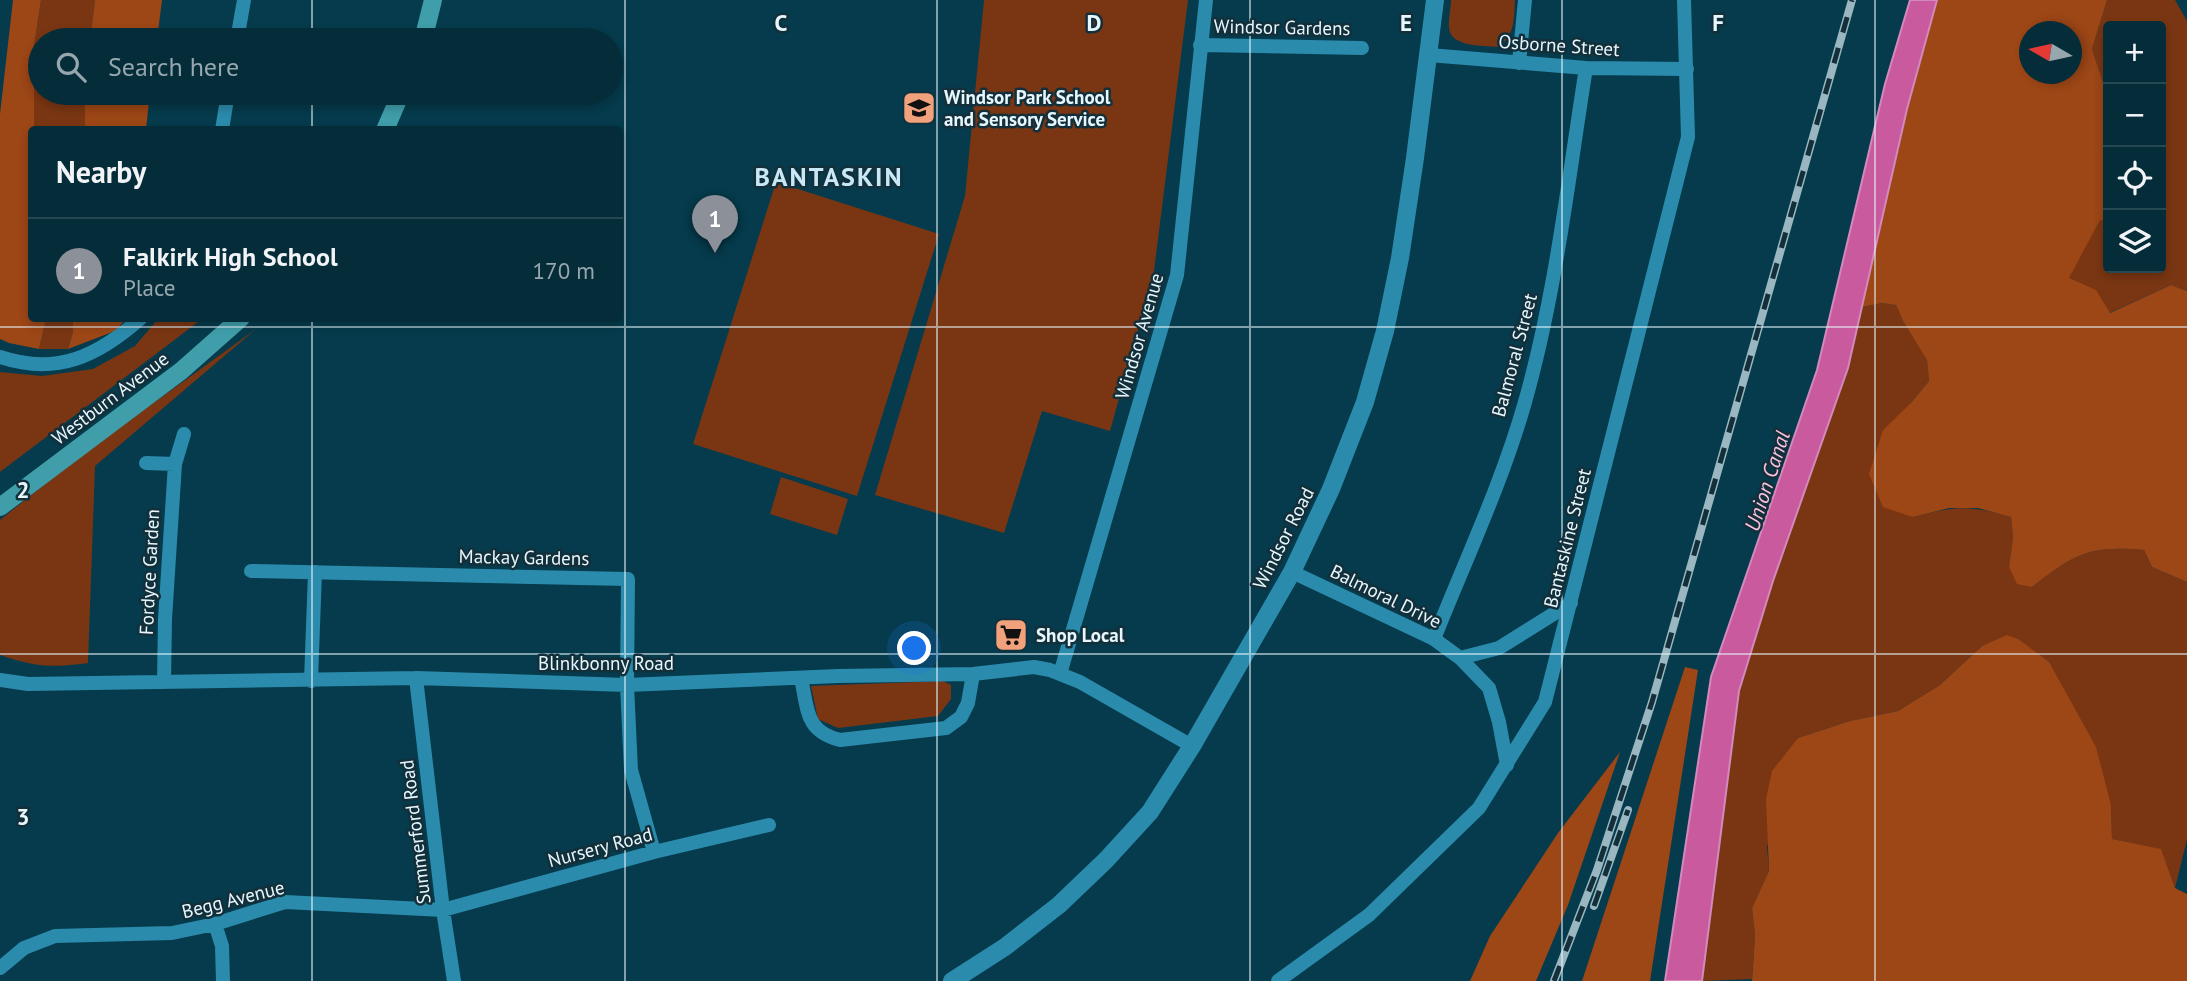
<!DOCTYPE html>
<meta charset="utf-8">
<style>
:root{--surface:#042c39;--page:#123844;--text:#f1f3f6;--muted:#97a7ae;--line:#254853;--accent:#8c9099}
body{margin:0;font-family:"PT Sans",sans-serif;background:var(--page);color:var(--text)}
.controls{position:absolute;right:21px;top:21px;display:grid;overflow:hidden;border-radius:7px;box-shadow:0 4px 10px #0003}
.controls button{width:63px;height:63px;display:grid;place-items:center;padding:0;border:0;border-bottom:2px solid var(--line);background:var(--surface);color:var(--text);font:35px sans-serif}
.compass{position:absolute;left:2019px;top:21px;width:63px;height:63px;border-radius:50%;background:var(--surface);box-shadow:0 4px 10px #0003;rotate:279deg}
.you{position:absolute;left:915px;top:649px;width:24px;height:24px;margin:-18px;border:5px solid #fff;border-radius:50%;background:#1a73e8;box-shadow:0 0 0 10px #1a73e833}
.badge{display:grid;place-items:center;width:46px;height:46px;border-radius:50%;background:var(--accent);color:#fff;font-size:23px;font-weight:700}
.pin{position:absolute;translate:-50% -58px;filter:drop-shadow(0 2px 4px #0008)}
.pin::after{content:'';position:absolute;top:37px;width:24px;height:21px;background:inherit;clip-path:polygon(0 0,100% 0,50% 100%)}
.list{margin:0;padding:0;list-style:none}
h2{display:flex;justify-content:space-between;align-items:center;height:91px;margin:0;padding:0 28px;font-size:30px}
h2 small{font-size:23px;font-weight:400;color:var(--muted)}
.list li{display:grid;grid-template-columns:46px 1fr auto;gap:21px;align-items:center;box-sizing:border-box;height:105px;padding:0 28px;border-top:2px solid var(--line)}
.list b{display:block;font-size:26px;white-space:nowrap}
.list p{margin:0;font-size:23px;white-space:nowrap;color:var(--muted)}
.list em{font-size:23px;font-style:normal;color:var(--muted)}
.icon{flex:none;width:38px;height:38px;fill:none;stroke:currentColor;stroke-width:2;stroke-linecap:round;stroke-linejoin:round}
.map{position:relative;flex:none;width:2187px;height:981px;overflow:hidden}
.search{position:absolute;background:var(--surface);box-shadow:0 4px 10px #0003;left:28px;top:28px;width:595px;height:77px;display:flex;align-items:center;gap:18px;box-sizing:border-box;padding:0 24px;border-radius:38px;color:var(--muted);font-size:26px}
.panel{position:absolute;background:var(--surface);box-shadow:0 4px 10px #0003;left:28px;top:126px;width:595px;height:196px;border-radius:7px}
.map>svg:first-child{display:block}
.green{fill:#7a3612}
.forest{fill:#9d4616;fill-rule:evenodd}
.water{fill:#ca5a9e;stroke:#d389bb;stroke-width:2}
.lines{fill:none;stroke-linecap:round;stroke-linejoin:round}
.minor{stroke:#2b8bac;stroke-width:14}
.tertiary{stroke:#2b8bac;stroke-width:18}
.secondary{stroke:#3f9eaa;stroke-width:18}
.rail-casing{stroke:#99b6c1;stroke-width:8}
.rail{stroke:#132f3a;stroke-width:5;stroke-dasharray:16;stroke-linecap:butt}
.grid{fill:none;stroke:#e7f7fe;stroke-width:2;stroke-opacity:0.55}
.labels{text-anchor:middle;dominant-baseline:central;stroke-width:5;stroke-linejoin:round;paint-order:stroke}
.street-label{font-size:19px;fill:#e7f7fe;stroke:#132f3a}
.poi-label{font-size:19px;font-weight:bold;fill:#e7f7fe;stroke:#132f3a;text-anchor:start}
.water-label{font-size:21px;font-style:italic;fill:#fcc2e1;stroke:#132f3a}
.district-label{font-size:26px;font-weight:bold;letter-spacing:2px;fill:#c7e8f6;stroke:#132f3a}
.grid-label{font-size:23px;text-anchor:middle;font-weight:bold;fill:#e7f7fe;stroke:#132f3a;stroke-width:5;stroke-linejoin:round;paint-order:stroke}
</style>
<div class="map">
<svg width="2187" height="981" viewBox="0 0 2187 981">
<rect width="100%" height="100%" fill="#053b4c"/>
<path class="green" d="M41,0H95L90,40H40V93H85V129H34V46Z
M984,0H1188L1154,271L1110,431L1042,411L1004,533L875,495L965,196Z
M1451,0H1515C1514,18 1515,36 1498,47C1484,45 1451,48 1449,28C1448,20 1451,9 1451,0Z
M2107,0H2175L2187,21V291L2171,285L2109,313L2068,278L2100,219L2108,221V268H2161V26H2108V97L2092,49Z
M776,182L939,234L857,496L693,444Z
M1882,303L1896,305L1903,321L1927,359L1929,381L1911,403L1913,517C1956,506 1968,505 2011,517L2013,537L2009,567L2032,587C2075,554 2088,545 2144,550L2152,567L2187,582V839L2175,888L2161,850L2112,839L2111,805L1982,646L1940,685L1898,711L1850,721L1798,738L1767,847L1769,871L1752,908L1755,935L1752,979L1702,981L1739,691L1747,658L1847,368L1862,307Z
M46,319H73V332L68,349H39Z
M158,319H202L0,472V372L42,376L93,369L135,346Z
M256,329L95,466L88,663C49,668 37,667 0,655V520L76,459Z
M781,477L848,499L837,535L770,514Z
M943,681L951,685V699L938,716L838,728L818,719L811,686Z"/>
<path class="forest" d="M13,0H41L34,46V129L32,130V318L46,319L39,349L9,343L0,339V114Z
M95,0H162L157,40H90Z
M1937,0H2107L2092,49L2108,97V221L2100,220L2069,278L2096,290L2110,313L2171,285L2187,291V582L2152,567L2144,550C2088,545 2075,554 2032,587L2017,584L2009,567L2013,537L2011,517L1978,508H1949L1913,517L1883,507L1869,474L1883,430L1911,403L1929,381L1927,360L1903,321L1896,305L1882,303L1862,307L1907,109ZM2030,32H2072V74H2030Z
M85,93H150L146,129H85Z
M73,319H126L115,331L68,349L73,332Z
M2007,635L2018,639L2049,662L2096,747L2111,805L2112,839L2161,849L2175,888L2187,894V981H1752L1755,935L1752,908L1769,871L1766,799L1772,771L1798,738L1850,721L1898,711L1940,685L1982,646Z
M1685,667L1698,670L1650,981H1582Z
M1620,752L1568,905L1536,981H1470L1490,936L1558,833Z"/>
<path class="water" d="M1910,0H1937L1907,109L1848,368L1773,581L1739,691L1702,981H1665L1711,677L1817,370L1885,84Z"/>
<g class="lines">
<path class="minor" d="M237,40L244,0
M1200,45L1362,48
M1429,55L1586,68L1687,69
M1519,63L1525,0
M222,130L228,93
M0,357C57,376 98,356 141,318
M146,463L175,464
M251,571L628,579L627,685L631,770L654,852
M1292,572L1434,639L1460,658L1489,688L1499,722L1507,765
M1434,639C1465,561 1502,483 1525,402C1556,293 1568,180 1586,68
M1460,658L1499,648L1571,603
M1060,674L1177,275L1206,0
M416,678L443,910L454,981
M801,678C808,710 805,731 840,740L946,728L961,717L968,703L973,674
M0,680L28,684L416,678L627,685L838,676L973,674L1034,667L1050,670L1080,682L1192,746
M311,681L315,572
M164,682L165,619L175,464L184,434
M215,924L222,946L223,981
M0,968L24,948L55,936L172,933L215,924L285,902L443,910L654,852L769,825
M1278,981L1369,915L1479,808L1545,702L1688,137L1684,0"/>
<path class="tertiary" d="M952,981L1005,947L1059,905L1106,860L1150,812L1192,746L1292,572L1331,489L1365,402L1385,331L1400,258L1415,158L1435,0"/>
<path class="secondary" d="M423,40L433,0
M385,130L401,93
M0,507L181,371L241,318"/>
<defs>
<path id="rail" d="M1594,906L1628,810
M1554,981L1597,870L1652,702L1852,0"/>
</defs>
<use href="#rail" class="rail-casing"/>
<use href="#rail" class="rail"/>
</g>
<path class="grid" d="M312,0V40M625,0V981M937,0V981M1250,0V981M1562,0V981M1875,0V981M312,93V130M312,318V981M0,327H2187M0,654H2187"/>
<defs>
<symbol id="school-square" viewBox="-11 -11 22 22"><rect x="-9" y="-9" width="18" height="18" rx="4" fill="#f1a17c" stroke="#132f3a"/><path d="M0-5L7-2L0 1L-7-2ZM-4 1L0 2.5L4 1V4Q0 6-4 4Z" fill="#111"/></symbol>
<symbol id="supermarket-square" viewBox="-11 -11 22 22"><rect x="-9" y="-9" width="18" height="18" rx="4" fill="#f1a17c" stroke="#132f3a"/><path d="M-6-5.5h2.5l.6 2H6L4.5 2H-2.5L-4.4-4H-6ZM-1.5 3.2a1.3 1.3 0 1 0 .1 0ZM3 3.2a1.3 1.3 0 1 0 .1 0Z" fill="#111"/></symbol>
</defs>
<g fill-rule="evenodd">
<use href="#school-square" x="900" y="89" width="38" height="38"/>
<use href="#supermarket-square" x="992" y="616" width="38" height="38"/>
</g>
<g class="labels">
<g class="street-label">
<text transform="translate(1282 27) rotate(1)">Windsor Gardens</text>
<text transform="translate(1559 45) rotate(4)">Osborne Street</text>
<text transform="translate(1139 336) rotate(-74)">Windsor Avenue</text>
<text transform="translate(1514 355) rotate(-75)">Balmoral Street</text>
<text transform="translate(110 398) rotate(-37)">Westburn Avenue</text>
<text transform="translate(1283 538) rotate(-63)">Windsor Road</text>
<text transform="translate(1567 538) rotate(-76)">Bantaskine Street</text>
<text transform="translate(524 557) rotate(1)">Mackay Gardens</text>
<text transform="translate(149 572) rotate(-87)">Fordyce Garden</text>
<text transform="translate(1386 596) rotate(26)">Balmoral Drive</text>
<text x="606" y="663">Blinkbonny Road</text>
<text transform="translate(415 832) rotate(-97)">Summerford Road</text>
<text transform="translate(600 847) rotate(-15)">Nursery Road</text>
<text transform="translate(233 899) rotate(-14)">Begg Avenue</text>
</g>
<g class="poi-label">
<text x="944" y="97">Windsor Park School<tspan x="944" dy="22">and Sensory Service</tspan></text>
<text x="1036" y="635">Shop Local</text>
</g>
<g class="water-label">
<text transform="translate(1767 481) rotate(-72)">Union Canal</text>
</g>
<g class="district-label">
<text x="829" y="176">BANTASKIN</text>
</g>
</g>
<g class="grid-label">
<text x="781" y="31">C</text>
<text x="1094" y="31">D</text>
<text x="1406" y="31">E</text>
<text x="1718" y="31">F</text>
<text x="23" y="498">2</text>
<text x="23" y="825">3</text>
</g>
</svg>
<div class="controls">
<button>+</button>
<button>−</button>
<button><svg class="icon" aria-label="locate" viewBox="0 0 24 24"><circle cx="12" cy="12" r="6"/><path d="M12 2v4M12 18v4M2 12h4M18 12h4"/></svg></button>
<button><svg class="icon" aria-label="layers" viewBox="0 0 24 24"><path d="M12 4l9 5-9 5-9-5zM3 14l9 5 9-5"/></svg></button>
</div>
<svg class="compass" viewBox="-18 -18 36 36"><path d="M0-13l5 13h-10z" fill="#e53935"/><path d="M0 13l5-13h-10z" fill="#97a7ae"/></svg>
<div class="you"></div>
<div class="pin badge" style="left:715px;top:253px">1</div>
<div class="search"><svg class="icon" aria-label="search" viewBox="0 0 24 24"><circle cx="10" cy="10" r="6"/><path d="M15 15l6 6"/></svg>Search here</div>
<section class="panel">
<h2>Nearby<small></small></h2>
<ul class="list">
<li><span class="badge">1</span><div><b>Falkirk High School</b><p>Place</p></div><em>170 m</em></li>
</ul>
</section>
</div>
